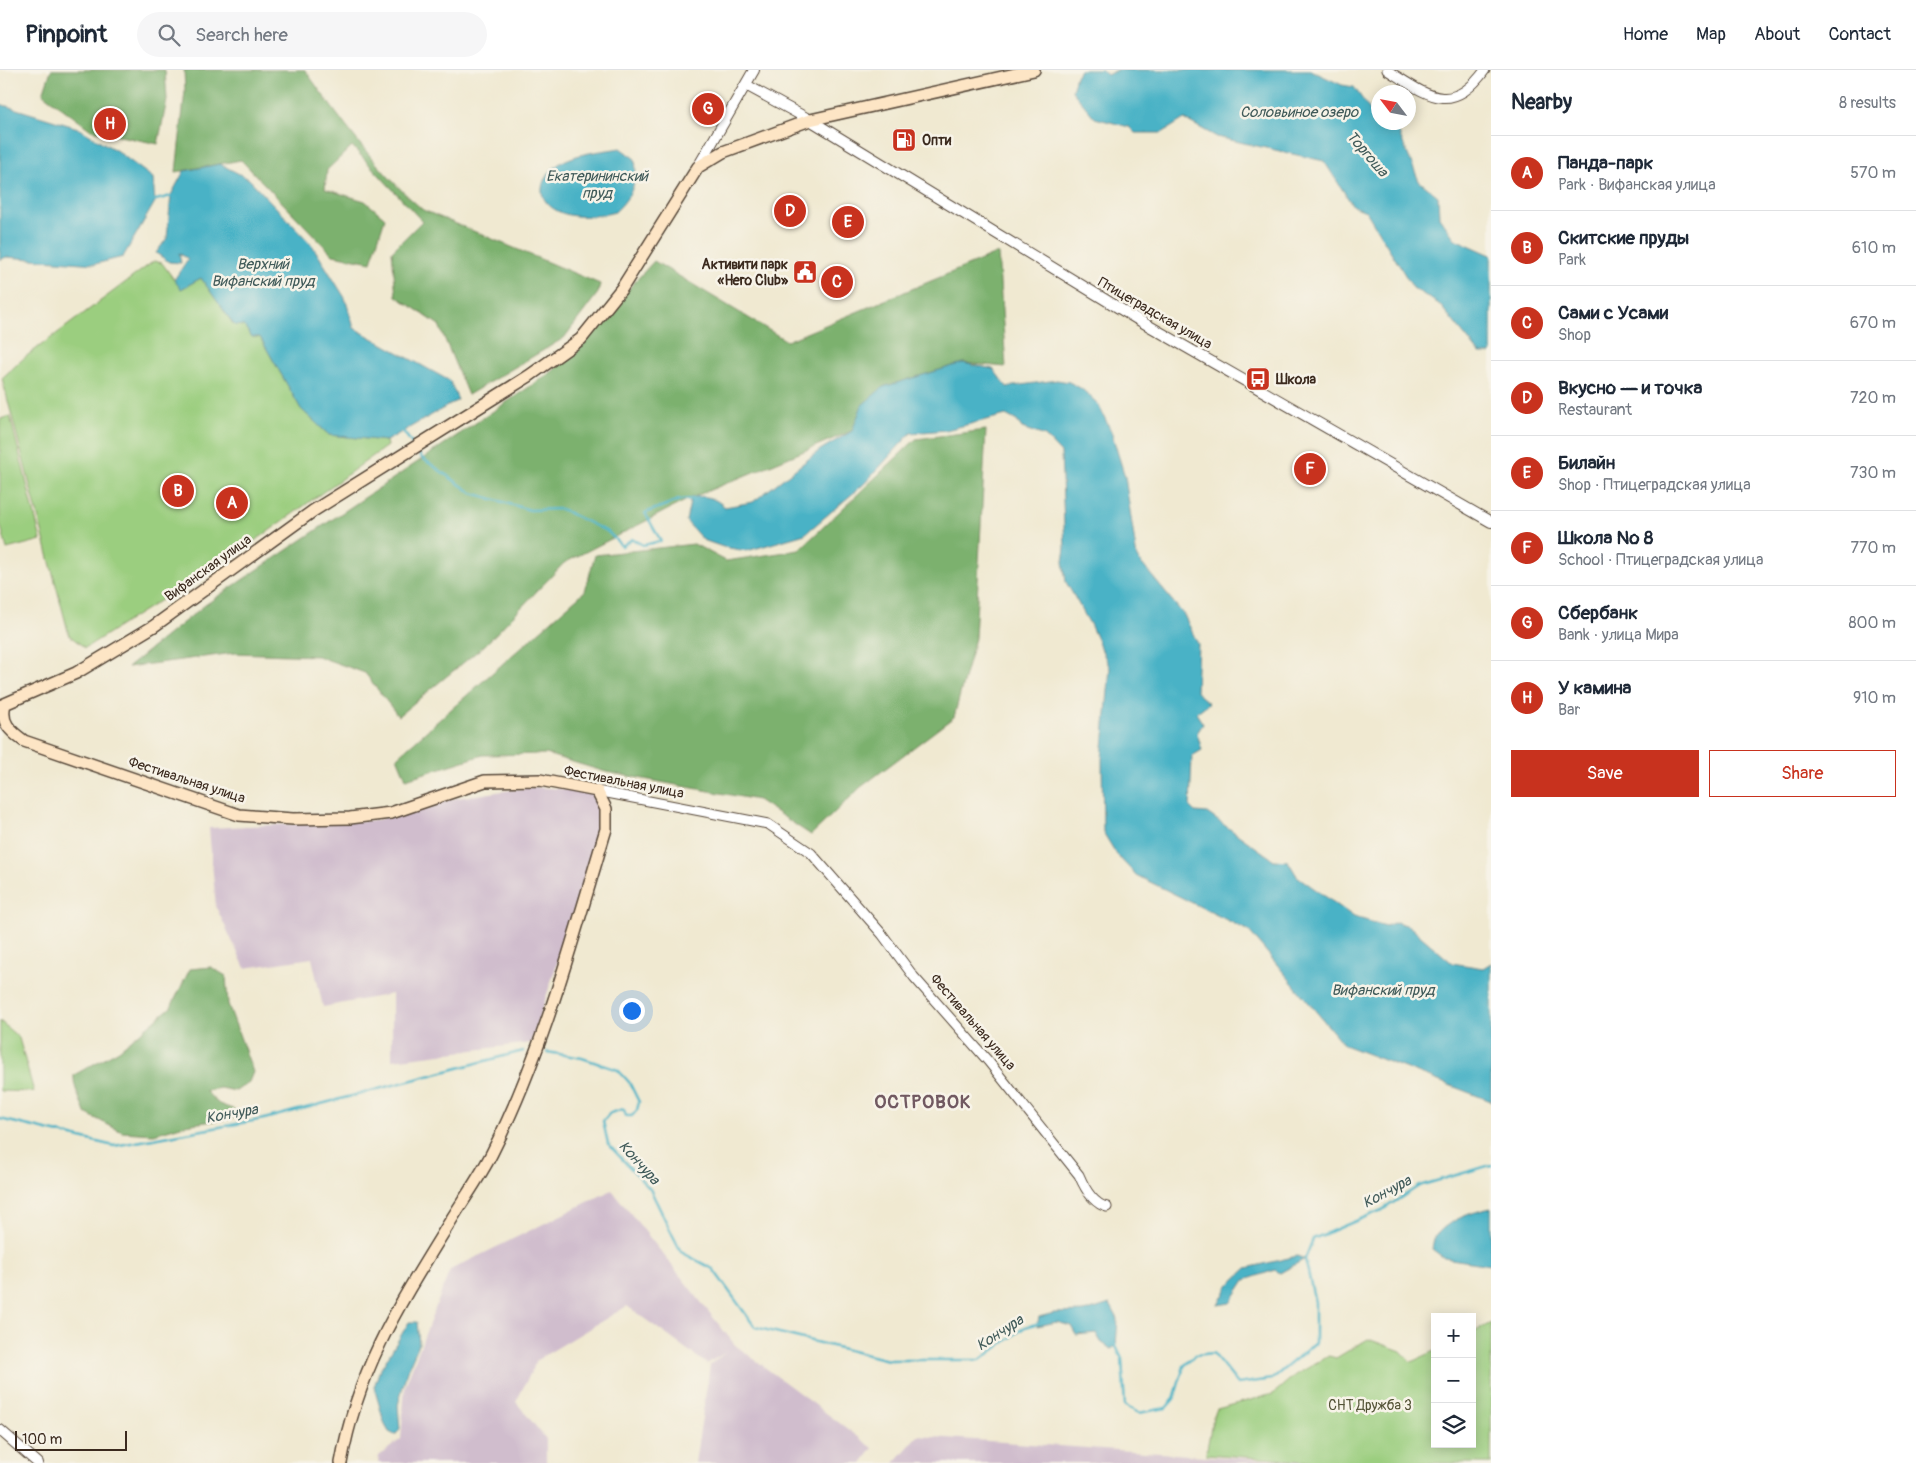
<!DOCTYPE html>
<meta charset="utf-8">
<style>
:root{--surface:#fff;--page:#f6f6f7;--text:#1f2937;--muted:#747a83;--line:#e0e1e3;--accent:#c8321e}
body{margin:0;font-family:Pangolin,sans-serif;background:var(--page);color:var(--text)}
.controls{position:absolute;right:15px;bottom:15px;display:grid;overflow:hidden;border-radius:0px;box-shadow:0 2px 12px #0003}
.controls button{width:45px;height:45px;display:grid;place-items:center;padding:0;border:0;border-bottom:1px solid var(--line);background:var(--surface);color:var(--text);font:25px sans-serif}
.compass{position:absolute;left:1371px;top:15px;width:45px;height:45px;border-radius:50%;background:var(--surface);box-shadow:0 2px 12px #0003;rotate:302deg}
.scale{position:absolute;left:15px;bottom:12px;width:112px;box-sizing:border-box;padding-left:5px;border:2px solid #3b2a1e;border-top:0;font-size:14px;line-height:18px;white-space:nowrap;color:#3b2a1e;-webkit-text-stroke:4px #f7f3e8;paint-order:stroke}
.you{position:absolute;left:631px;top:940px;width:18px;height:18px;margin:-12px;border:4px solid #fff;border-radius:50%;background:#1a73e8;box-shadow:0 0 0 8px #1a73e833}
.badge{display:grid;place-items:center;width:32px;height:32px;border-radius:50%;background:var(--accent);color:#fff;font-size:16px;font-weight:700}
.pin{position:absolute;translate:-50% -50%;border:2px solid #fff;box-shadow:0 1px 5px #0006}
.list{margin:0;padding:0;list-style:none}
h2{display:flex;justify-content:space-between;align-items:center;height:65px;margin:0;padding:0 20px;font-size:21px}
h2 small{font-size:16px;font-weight:400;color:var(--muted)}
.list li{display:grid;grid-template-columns:32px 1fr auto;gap:15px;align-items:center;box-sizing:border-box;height:75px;padding:0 20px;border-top:1px solid var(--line)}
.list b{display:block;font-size:19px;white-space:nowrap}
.list p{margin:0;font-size:16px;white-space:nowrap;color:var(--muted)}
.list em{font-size:16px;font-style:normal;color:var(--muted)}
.actions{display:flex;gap:10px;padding:15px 20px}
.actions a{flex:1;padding:11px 0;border:1px solid var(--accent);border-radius:0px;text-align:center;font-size:18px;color:var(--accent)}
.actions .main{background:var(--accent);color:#fff}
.icon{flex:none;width:28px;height:28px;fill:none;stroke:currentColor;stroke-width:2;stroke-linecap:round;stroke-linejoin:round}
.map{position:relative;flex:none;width:1491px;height:1393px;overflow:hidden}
header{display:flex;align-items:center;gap:30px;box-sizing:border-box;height:70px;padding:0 25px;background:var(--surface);border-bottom:1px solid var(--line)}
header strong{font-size:24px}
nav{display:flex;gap:28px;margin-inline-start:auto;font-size:18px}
.search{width:350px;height:45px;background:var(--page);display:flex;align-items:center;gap:12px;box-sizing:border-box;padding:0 18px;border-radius:28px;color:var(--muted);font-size:19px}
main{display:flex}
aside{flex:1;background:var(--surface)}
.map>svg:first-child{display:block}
.industrial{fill:#d0bdcd}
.green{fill:#9bce7f;stroke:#6b7c4e}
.forest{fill:#7cb16e;stroke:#5c6e46}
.water{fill:#48b2c6;stroke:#426e72}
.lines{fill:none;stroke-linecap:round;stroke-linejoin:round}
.stream{stroke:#48b2c6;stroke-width:2.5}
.minor-casing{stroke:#564739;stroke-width:11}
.tertiary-casing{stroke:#564739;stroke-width:12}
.secondary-casing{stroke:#564739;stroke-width:14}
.minor{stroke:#fff;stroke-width:9}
.tertiary{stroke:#fff;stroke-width:10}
.secondary{stroke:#fde5c5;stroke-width:11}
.labels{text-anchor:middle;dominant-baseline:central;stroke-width:5;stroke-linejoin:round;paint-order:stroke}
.poi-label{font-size:14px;font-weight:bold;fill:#3b2a1e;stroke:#f7f3e8;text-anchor:start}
.street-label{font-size:14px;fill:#3b2a1e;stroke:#f7f3e8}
.park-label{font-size:14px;fill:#535336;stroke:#f7f3e8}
.water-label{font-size:15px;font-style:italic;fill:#405a59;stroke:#f7f3e8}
.district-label{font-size:19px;font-weight:bold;letter-spacing:1px;fill:#715961;stroke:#f7f3e8}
</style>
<header>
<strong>Pinpoint</strong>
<div class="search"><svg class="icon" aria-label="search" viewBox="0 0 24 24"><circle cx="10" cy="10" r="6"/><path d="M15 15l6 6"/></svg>Search here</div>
<nav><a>Home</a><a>Map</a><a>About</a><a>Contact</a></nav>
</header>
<main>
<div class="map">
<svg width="1491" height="1393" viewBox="0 0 1491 1393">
<rect width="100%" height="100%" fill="#f7f3e8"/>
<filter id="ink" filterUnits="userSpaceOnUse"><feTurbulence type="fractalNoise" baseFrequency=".02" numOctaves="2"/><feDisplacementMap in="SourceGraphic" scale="10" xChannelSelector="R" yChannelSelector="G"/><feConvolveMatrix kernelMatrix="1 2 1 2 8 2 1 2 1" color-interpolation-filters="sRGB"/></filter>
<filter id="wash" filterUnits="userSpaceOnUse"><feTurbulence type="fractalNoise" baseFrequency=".0096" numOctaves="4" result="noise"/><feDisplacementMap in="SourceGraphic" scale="20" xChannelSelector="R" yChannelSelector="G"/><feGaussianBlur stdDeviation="1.12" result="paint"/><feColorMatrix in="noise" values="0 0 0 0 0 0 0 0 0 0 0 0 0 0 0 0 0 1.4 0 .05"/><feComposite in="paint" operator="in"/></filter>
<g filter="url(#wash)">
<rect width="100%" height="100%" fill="#f0e9d1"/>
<path class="industrial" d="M531,717L597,721L601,759L531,973L392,990V924L323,937L312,888L245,898L216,837L209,758L376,750L450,729Z
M612,1120L735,1275L873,1378L862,1393H695L710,1295L726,1282L707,1294L627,1236L537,1290L516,1332L546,1369V1393H378L379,1386L401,1369L405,1316L450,1200Z
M918,1366L1188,1385L1329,1393H894Z"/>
<path class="green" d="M154,191L162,193L181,219L201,208L234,255L244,256L252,267H260L301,339L329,365L386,371L387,376L262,466L85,578L69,565L2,308L24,288Z
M10,346L41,470L7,479L0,453V349Z
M0,951L19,968L34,1022L0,1021Z
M1491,1253V1393H1329L1206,1384L1213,1347L1217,1339L1273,1324L1295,1305L1329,1286L1336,1288L1368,1269L1401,1281L1411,1292L1435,1281V1374H1472V1263Z"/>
<path class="forest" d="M51,0H165L167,30L158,74L91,60L43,24Z
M184,0H305C340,49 377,101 423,140L600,214L598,223L564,268L468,325L439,255L396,226L392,181L422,151L352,76L327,100L325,119L365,131L385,148L371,192L333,185L241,90L176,102L185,21Z
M998,183L1006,297L963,293L883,317L852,361L691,428L564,493L485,575L398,646L365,603L317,586L234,583L128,597L205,535L553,301L654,191L787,271Z
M986,360L975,568L954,647L861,717L811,765L758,730L606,702L546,684L483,685L406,709L397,687L585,521L595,485L694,474L726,491L799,480L916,369Z
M211,897L226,906L228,934L253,1002L249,1012L236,1021L220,1018L205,1021L219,1034L238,1041L236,1048L184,1055L154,1064L122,1062L85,1043C81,1030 73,1018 74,1005L119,980L171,937L190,899Z"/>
<path class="water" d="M1080,0H1102L1107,5L1117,0H1310L1342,15L1354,17L1381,56L1398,61L1419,111L1438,126L1439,147L1455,169L1491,185V284H1480L1439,234L1413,218L1366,141L1353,136L1324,91L1217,67L1184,49L1162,63H1135L1129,57L1095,48L1072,21L1076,6Z
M0,34L78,58L117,81L153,108L155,132L123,187L95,194L6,187L0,190Z
M620,78L635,89C638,111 632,126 615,142C600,146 578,149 562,143C527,129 543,98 571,88C586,82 605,81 620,78Z
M220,94L249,109L312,175L345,228L354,258L450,311L458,330L386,371L329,365L301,339L260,267H252L244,256L234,255L201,208L181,219L174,210L188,189L179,183L181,193L169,192L156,183L167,168L171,125L184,101Z
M963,293L993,299L1007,317L1057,310L1069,312L1082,319L1098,334L1111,361L1125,407L1137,488L1184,545L1198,574L1196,622L1209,633L1196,643L1203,654L1197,663L1202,680L1192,686L1190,737L1195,742L1207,743L1274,790L1288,791L1297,806L1354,847L1386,856L1396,852L1409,856L1452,893L1483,898L1491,893V1031L1344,975L1249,861L1136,805L1117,785L1103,762L1102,689L1110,598L1090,554L1066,512L1063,492L1065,478L1061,383L1045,366L1022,358L1017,351L1006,345L946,360L911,363L864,414L805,464L747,481L723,477L703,470L686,451L691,428C705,424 715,428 725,437L753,432L820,380L852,361L862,335L883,317Z
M1491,1138V1195L1444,1188L1432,1179C1433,1174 1434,1167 1437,1164C1450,1149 1473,1142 1491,1138Z
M1297,1186L1305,1189L1280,1203L1275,1200L1245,1210L1230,1233L1218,1235L1228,1216L1247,1198Z
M1110,1234L1118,1249L1116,1276L1111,1279L1101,1272L1096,1263L1076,1265L1071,1256L1057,1252L1037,1256L1039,1247L1054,1243L1084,1242Z
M409,1252H417L419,1274L407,1301L398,1335L400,1360L395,1365L389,1362L385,1355L374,1317L379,1302Z"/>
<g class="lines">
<path class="stream" d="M152,131L175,125
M403,361L413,375
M416,380L422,388L472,423L530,440L561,439L608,462L622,476L632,469L643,475L661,471L645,443L679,430L693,429
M547,982L582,988L618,1000L629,1012L639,1032L637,1040L632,1046H626L624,1039L610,1043L603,1051L608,1074L650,1119L681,1182L713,1199L755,1257L888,1290H980L1025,1257L1040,1253
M0,1049L114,1076L264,1049L523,981
M1115,1274L1122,1289L1125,1336L1139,1343L1166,1338L1174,1329L1184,1296L1195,1285L1213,1283L1238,1314L1272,1309L1315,1273V1232L1305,1189L1313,1169L1382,1140L1419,1116L1491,1095"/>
</g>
</g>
<g filter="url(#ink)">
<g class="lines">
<defs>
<path id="minor" d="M1387,0C1427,25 1451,47 1485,0
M597,721L768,754L811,783L882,864L914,907L988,991L1079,1105C1084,1117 1093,1134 1107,1137"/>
<path id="tertiary" d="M746,15L810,50L1137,249L1491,452
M698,97L754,0
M0,1360L38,1393"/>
<path id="secondary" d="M5,634C0,652 10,661 24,671L239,745L293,749L350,748L391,743L485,711L540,710L597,721L606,739V759C573,868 544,980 492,1083C481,1105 466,1126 453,1147C402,1230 358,1296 341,1393
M0,636L76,603L154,556L313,441L529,306L581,269L622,218L698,97L723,82L810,50L1034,0"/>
</defs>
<use href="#minor" class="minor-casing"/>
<use href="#tertiary" class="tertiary-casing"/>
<use href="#secondary" class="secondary-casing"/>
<use href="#minor" class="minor"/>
<use href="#tertiary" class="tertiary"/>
<use href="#secondary" class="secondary"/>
</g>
</g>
<defs>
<symbol id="fuel-square" viewBox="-11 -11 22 22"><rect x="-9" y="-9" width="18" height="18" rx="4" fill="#c8321e" stroke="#f7f3e8"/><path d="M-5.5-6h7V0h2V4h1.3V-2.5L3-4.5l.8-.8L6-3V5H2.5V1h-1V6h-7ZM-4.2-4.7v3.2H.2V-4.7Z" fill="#fff"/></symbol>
<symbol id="civic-square" viewBox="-11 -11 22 22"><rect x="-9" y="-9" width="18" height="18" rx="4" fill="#c8321e" stroke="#f7f3e8"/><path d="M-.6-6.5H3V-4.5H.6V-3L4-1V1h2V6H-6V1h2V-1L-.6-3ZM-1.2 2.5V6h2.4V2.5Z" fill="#fff"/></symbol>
<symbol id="bus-square" viewBox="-11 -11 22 22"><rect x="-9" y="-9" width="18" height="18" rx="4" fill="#c8321e" stroke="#f7f3e8"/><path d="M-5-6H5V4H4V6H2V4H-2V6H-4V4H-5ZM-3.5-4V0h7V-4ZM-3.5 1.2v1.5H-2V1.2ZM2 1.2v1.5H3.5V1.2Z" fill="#fff"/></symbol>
</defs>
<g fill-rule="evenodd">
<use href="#fuel-square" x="890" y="56" width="28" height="28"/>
<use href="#civic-square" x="791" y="188" width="28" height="28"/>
<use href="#bus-square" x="1244" y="295" width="28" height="28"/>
</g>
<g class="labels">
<g class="poi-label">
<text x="922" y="70">Опти</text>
<text x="788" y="194" text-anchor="end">Активити парк<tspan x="788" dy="16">«Hero Club»</tspan></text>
<text x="1276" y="309">Школа</text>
</g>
<g class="street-label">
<text transform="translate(1155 243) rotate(30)">Птицеградская улица</text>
<text transform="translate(208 498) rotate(-36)">Вифанская улица</text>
<text transform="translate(187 710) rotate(18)">Фестивальная улица</text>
<text transform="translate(624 712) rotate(11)">Фестивальная улица</text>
<text transform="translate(973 952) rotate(49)">Фестивальная улица</text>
</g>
<g class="park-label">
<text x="1370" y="1335">СНТ Дружба 3</text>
</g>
<g class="water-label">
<text x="1299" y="42">Соловьиное озеро</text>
<text transform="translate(1367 84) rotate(49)">Торгоша</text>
<text x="597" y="106">Екатерининский<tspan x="597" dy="17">пруд</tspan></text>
<text x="263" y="194">Верхний<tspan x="263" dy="17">Вифанский пруд</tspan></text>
<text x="1383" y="920">Вифанский пруд</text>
<text transform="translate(232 1044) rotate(-10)">Кончура</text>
<text transform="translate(639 1093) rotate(48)">Кончура</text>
<text transform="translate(1387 1122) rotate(-28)">Кончура</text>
<text transform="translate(1000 1263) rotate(-33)">Кончура</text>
</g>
<g class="district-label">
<text x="923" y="1032">ОСТРОВОК</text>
</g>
</g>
</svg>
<div class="controls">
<button>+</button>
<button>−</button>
<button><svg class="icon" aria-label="layers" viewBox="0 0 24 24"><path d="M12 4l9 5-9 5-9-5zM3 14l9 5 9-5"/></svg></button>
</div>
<svg class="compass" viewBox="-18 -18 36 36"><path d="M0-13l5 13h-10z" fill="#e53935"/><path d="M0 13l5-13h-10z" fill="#747a83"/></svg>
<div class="scale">100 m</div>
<div class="you"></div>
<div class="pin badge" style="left:232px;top:433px">A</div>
<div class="pin badge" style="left:178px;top:421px">B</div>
<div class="pin badge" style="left:837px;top:212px">C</div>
<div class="pin badge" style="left:790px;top:141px">D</div>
<div class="pin badge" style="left:848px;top:152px">E</div>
<div class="pin badge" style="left:1310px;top:399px">F</div>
<div class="pin badge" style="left:708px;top:39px">G</div>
<div class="pin badge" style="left:110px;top:54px">H</div>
</div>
<aside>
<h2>Nearby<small>8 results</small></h2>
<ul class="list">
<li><span class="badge">A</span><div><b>Панда-парк</b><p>Park · Вифанская улица</p></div><em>570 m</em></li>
<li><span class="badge">B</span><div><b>Скитские пруды</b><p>Park</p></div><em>610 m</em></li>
<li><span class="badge">C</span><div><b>Сами с Усами</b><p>Shop</p></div><em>670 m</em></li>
<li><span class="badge">D</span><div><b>Вкусно — и точка</b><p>Restaurant</p></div><em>720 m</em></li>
<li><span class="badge">E</span><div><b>Билайн</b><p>Shop · Птицеградская улица</p></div><em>730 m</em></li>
<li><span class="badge">F</span><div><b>Школа № 8</b><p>School · Птицеградская улица</p></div><em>770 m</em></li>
<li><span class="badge">G</span><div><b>Сбербанк</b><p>Bank · улица Мира</p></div><em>800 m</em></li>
<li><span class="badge">H</span><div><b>У камина</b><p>Bar</p></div><em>910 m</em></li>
</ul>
<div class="actions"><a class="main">Save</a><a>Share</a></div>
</aside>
</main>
